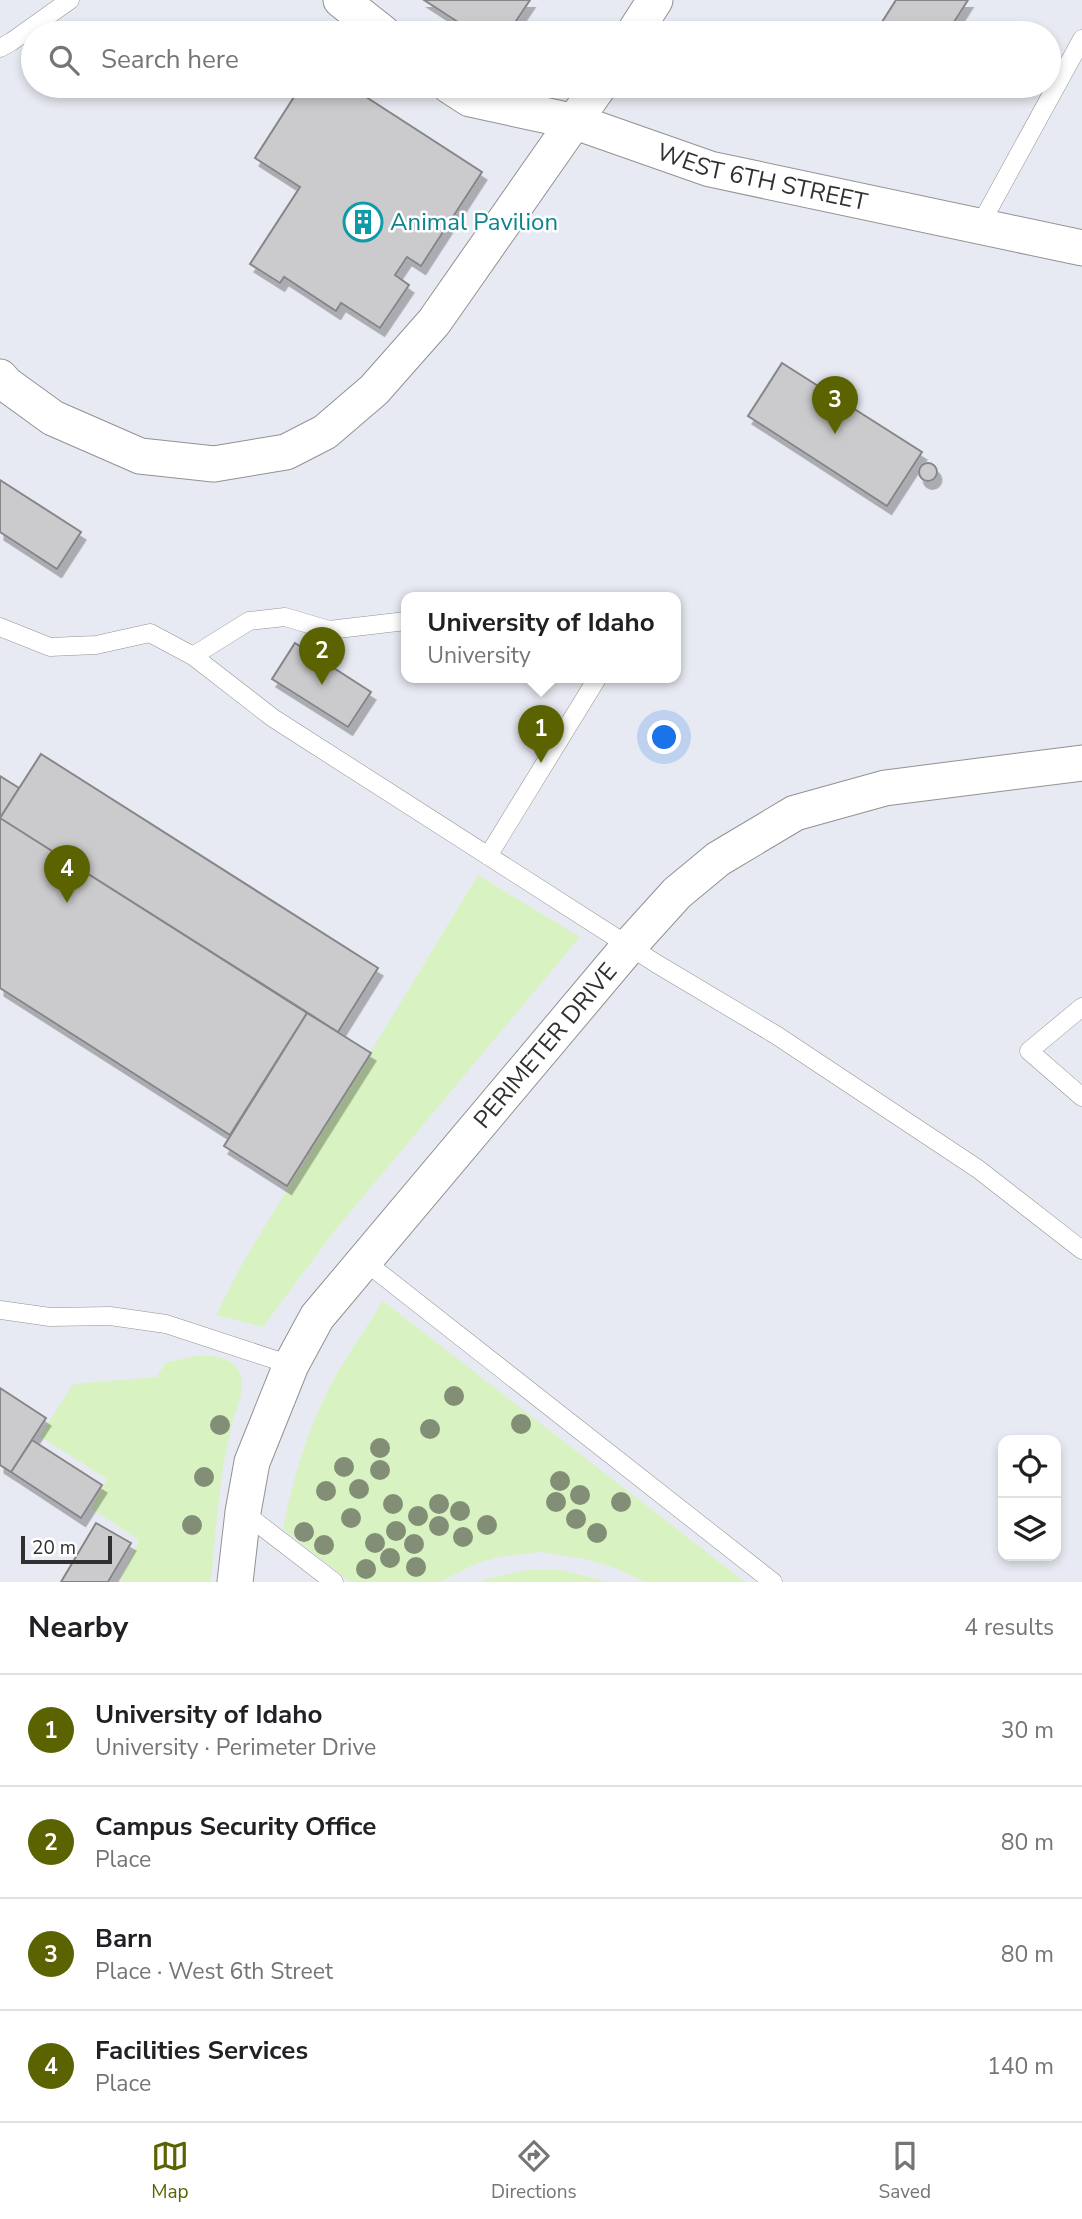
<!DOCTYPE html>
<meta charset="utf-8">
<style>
:root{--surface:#fff;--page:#f6f6f6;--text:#202124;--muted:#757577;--line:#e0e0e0;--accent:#5b6200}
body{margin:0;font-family:"Nunito Sans",sans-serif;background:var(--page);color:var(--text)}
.controls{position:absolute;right:21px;bottom:21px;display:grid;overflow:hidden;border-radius:14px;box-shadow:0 4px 10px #0003}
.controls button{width:63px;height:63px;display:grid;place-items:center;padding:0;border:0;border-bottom:2px solid var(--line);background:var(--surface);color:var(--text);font:35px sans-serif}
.scale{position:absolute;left:21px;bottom:18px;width:91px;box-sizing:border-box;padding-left:7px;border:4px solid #303031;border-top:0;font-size:19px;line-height:24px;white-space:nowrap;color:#303031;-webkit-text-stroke:5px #fff;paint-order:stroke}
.you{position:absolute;left:665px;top:738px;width:24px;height:24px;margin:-18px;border:5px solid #fff;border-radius:50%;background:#1a73e8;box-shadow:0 0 0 10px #1a73e833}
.badge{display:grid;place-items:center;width:46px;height:46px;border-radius:50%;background:var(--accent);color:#fff;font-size:23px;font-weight:700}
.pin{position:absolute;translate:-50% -58px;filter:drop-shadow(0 2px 4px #0008)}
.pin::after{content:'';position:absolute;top:37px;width:24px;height:21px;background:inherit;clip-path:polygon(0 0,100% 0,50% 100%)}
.popup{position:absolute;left:401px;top:592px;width:280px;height:91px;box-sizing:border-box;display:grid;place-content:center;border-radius:14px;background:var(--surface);filter:drop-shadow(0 2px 5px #0005);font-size:23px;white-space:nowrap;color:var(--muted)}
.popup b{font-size:26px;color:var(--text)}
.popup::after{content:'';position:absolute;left:50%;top:100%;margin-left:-14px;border:14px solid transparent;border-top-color:var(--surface)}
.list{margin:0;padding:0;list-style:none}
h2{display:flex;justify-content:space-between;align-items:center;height:91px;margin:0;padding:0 28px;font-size:30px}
h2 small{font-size:23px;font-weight:400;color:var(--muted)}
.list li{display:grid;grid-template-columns:46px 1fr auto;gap:21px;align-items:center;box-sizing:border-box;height:112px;padding:0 28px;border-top:2px solid var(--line)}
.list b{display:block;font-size:26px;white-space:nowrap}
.list p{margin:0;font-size:23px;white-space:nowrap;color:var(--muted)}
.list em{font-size:23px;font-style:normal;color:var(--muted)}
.icon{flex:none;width:38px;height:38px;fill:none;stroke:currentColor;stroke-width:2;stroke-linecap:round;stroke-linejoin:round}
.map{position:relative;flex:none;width:1082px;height:1582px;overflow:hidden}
.search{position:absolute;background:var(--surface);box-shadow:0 4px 10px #0003;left:21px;right:21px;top:21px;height:77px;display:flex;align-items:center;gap:18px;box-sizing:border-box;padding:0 24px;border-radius:38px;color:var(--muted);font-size:26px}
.sheet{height:539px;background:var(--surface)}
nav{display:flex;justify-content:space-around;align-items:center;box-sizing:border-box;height:98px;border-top:2px solid var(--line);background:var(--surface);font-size:19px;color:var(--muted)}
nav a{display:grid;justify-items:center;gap:4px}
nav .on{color:var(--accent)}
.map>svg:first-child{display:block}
.built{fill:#e8eaf3;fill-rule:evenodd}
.green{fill:#d8f3c1}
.building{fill:#cbcbcd;stroke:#868587;stroke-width:2;filter:url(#shadow)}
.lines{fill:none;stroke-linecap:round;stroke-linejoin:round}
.service-casing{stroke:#929294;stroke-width:19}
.minor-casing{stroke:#929294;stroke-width:37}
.service{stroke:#fff;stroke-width:18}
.minor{stroke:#fff;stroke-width:35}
.tree{fill:#838e77}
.labels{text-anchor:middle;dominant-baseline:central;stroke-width:5;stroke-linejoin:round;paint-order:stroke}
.street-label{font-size:24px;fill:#303031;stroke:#fff}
.culture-label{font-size:24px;fill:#0d838f;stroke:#fff;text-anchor:start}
</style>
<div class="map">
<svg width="1082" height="1582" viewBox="0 0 1082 1582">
<defs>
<filter id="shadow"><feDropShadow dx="4.5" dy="8" stdDeviation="0" flood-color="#0004"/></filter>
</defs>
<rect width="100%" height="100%" fill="#f6f6f8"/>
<path class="built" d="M0,0H1082V1582H0ZM33,33H1049V86H33ZM406,597H676V677H406ZM1003,1440H1056V1556H1003Z"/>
<path class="green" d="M478,875L580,937L336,1229L263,1327L216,1315L242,1264Z
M383,1301L745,1582H645L616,1568L585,1559L540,1552L498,1557L475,1564L440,1582H350L283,1529C292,1482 305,1438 326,1394C342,1362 364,1332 383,1301Z
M199,1355C214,1356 234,1357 240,1374C246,1388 237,1407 233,1421C219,1473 216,1529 211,1582H119L139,1540L91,1508L107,1479L40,1436L73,1384L157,1377L165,1363Z
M527,1570H561L609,1582H480L486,1579Z"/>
<path class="building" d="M424,0H530L508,33H475Z
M896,0H968L947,33H875Z
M301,86H349L482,172L421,266L407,257L395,275L409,285L380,328L341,303L336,311L284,277L280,283L250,264L300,187L255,158Z
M782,363L922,452L887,506L748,416Z
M919 472a9 9 0 1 1 18 0a9 9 0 1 1-18 0Z
M0,480L81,532L57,569L0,532Z
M295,643L371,692L348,727L272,679Z
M41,754L378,968L338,1032L0,818Z
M0,776L19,788L0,818Z
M0,818L307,1013L230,1135L0,988Z
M307,1013L371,1053L287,1186L224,1146Z
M0,1388L46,1418L11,1472L0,1465Z
M32,1440L102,1485L81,1518L11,1472Z
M96,1523L131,1543L108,1582H61Z"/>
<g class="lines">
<defs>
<path id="service" d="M0,48L11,42L70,0
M980,225L1082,39
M0,627L50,647L96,645L150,633L193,656L273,718L657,964L776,1035L978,1169L1082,1250
M193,656L249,621L285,617L329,630L406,621
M488,856L598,677
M1082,1007L1029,1051L1082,1097
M363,1260L773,1582
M0,1310L50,1317L110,1316L166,1324L291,1365
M243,1512L334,1582"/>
<g id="minor">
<path d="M341,0L383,33"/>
<path d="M634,33L655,0"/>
<path id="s1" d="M450,86L470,99L576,122L710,169L1082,248"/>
<path d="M0,377L6,384L53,418L140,456L214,464L286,452L325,432L374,390L434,322L599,86"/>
<path id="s2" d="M235,1582L243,1512L252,1462L291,1365L317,1317L629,946L677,893L718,859L795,813L885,788L1082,763"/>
</g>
</defs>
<use href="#service" class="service-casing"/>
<use href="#minor" class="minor-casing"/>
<use href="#service" class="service"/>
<use href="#minor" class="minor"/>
</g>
<g class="tree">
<circle cx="454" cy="1396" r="10"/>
<circle cx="521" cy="1424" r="10"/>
<circle cx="220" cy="1425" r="10"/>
<circle cx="430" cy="1429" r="10"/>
<circle cx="380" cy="1448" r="10"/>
<circle cx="344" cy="1467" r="10"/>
<circle cx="380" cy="1470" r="10"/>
<circle cx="204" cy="1477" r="10"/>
<circle cx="560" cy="1481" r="10"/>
<circle cx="359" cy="1489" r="10"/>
<circle cx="326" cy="1491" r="10"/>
<circle cx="580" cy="1495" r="10"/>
<circle cx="556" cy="1502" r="10"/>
<circle cx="621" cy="1502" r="10"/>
<circle cx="393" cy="1504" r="10"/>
<circle cx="439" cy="1504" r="10"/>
<circle cx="460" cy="1511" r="10"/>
<circle cx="418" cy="1516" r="10"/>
<circle cx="351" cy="1518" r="10"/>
<circle cx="576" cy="1519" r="10"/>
<circle cx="192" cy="1525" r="10"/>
<circle cx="487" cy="1525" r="10"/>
<circle cx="439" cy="1526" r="10"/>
<circle cx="396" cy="1531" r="10"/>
<circle cx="304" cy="1532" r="10"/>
<circle cx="597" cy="1533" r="10"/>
<circle cx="463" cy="1537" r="10"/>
<circle cx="375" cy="1543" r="10"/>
<circle cx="414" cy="1544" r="10"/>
<circle cx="324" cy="1545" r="10"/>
<circle cx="390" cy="1558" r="10"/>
<circle cx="416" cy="1567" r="10"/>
<circle cx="366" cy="1569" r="10"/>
</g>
<defs>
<symbol id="building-ring" viewBox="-11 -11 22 22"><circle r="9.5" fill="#fff" stroke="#0f9aa8" stroke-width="1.5"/><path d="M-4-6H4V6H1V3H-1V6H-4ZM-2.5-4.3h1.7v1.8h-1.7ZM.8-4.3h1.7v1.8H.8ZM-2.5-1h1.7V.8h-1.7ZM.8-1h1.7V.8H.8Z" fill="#0f9aa8"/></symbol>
</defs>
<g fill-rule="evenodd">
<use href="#building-ring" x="341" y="200" width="44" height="44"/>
</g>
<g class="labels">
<g class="street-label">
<text stroke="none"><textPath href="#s1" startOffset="327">WEST 6TH STREET</textPath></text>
<text stroke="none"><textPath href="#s2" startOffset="635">PERIMETER DRIVE</textPath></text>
</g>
<g class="culture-label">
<text x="390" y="222">Animal Pavilion</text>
</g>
</g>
</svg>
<div class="controls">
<button><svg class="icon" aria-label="locate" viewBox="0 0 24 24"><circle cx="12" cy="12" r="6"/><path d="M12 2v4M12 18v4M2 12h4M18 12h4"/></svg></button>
<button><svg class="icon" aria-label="layers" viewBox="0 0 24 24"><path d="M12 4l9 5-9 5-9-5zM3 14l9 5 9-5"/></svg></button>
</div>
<div class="scale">20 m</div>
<div class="you"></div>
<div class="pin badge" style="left:541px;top:763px">1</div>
<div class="popup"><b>University of Idaho</b>University</div>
<div class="pin badge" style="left:322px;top:685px">2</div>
<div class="pin badge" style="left:835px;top:434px">3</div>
<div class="pin badge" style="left:67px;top:903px">4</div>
<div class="search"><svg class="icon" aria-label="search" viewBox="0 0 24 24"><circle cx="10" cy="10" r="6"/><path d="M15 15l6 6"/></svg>Search here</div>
</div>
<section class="sheet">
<h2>Nearby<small>4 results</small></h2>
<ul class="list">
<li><span class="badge">1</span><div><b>University of Idaho</b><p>University · Perimeter Drive</p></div><em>30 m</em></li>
<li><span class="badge">2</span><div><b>Campus Security Office</b><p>Place</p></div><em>80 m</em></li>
<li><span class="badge">3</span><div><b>Barn</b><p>Place · West 6th Street</p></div><em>80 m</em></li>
<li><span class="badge">4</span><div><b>Facilities Services</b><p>Place</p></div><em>140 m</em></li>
</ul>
</section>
<nav>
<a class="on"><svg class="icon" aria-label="map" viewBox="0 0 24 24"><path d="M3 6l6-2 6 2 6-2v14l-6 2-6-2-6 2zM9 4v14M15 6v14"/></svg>Map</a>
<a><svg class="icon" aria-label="directions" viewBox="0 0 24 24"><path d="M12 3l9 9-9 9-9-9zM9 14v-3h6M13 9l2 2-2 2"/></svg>Directions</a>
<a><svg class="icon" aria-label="saved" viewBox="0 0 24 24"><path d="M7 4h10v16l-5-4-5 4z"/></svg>Saved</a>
</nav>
